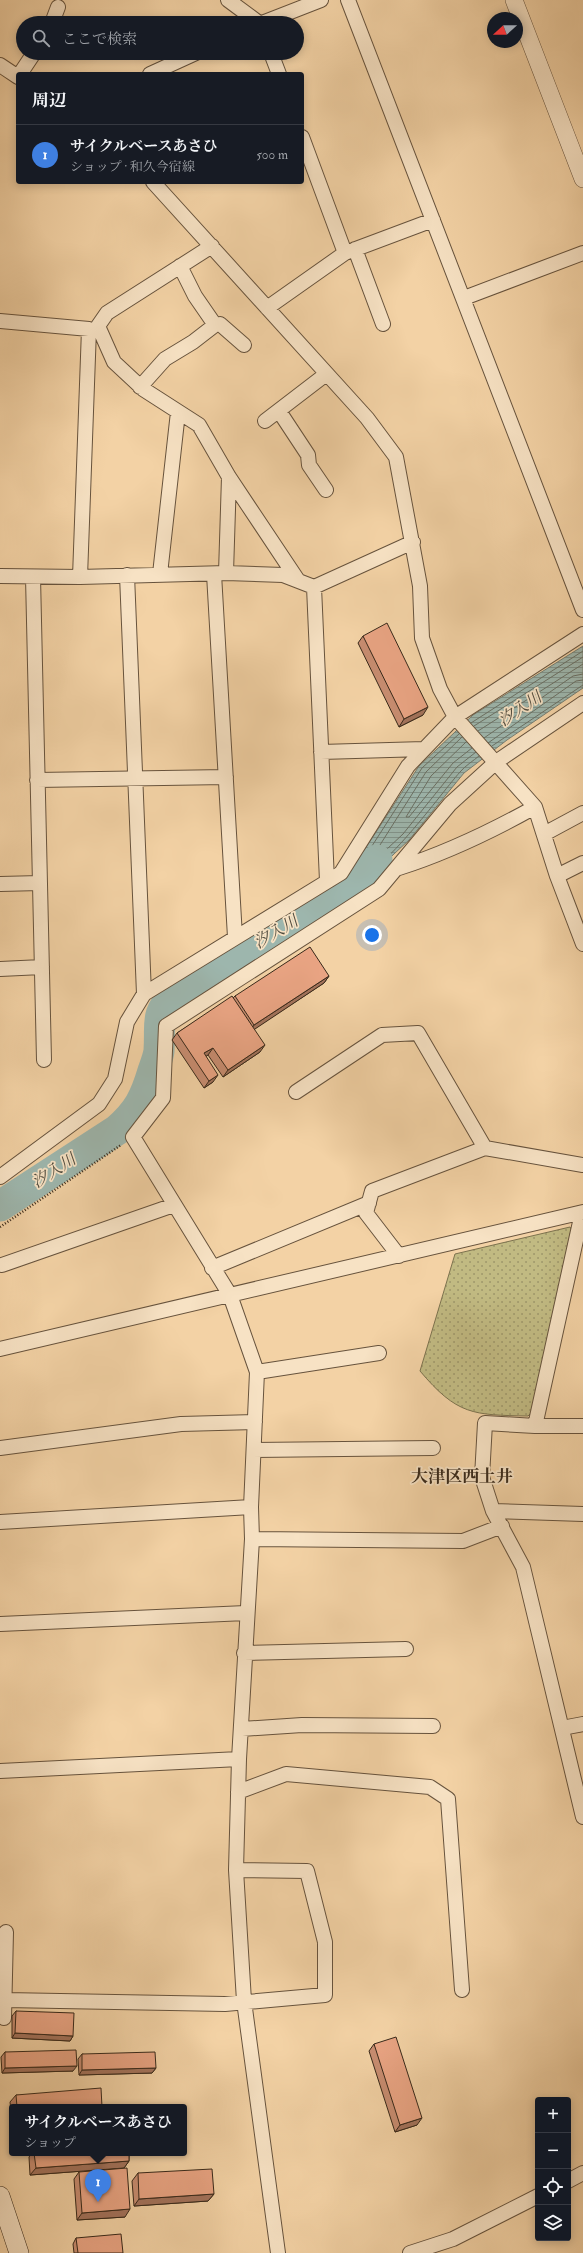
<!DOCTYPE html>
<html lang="ja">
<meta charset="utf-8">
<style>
:root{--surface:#171b24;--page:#20242c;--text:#f1f3f6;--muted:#9ea1a6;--line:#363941;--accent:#0f766e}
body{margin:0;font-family:"IM FELL Double Pica","Noto Serif JP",serif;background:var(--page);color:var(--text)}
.controls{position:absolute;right:12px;bottom:12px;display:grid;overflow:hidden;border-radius:4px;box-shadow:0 2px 10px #0003}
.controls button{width:36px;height:36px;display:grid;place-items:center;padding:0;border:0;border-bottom:1px solid var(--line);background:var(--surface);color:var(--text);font:20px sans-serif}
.compass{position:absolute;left:487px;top:12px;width:36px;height:36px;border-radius:50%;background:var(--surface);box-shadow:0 2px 10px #0003;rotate:249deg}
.you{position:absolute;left:372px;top:935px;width:14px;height:14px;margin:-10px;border:3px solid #fff;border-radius:50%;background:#1a73e8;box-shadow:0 0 0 6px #1a73e833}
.badge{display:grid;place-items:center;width:26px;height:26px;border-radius:50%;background:var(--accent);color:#fff;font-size:13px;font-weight:700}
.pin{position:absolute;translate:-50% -33px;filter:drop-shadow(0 1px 2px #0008)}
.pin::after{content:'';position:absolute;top:21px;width:14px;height:12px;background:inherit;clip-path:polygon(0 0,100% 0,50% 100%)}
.popup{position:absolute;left:9px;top:2104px;width:178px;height:52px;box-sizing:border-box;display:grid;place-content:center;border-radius:4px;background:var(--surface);filter:drop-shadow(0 1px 3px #0005);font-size:13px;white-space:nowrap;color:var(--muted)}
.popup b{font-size:15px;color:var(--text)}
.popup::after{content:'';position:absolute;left:50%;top:100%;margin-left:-8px;border:8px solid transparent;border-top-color:var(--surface)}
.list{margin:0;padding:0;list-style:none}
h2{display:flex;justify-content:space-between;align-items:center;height:52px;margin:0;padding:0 16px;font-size:17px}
h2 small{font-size:13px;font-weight:400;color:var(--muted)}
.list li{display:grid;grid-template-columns:26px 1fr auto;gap:12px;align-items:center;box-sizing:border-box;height:60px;padding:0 16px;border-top:1px solid var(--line)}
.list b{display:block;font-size:15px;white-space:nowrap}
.list p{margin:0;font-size:13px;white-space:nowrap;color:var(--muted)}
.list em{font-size:13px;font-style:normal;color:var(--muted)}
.icon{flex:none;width:22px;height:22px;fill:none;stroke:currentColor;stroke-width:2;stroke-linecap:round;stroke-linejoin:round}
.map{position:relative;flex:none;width:583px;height:2253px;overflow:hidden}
.search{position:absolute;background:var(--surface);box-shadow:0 2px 10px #0003;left:16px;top:16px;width:288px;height:44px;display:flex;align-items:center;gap:10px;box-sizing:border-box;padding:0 14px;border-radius:22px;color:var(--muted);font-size:15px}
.panel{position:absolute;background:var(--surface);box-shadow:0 2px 10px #0003;left:16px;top:72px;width:288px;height:112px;border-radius:4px}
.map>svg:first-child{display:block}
.park{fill:url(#park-dots);stroke:#7c724e}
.water{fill:url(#water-rules);stroke:#757e72}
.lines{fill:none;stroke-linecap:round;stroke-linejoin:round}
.shore{stroke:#6a7064;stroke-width:1}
.river{stroke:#9db6ad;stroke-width:31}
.minor-casing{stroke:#67533d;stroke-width:16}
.tertiary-casing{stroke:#67533d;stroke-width:18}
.secondary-casing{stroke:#38291a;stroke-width:20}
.path{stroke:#38291a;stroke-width:2.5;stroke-dasharray:1 2;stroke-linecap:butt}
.minor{stroke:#f7e2c4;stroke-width:14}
.tertiary{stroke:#f7e2c4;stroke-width:17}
.secondary{stroke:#f7e2c4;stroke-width:19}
.wall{fill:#c88d71;stroke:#38291a}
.shaded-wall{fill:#a3735c;stroke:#38291a}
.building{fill:#e9a483;stroke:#38291a}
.labels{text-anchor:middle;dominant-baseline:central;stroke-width:3.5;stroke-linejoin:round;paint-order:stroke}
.water-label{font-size:16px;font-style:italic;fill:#514c3f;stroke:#f7e2c4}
.quarter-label{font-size:17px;font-weight:bold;fill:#38291a;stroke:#f7e2c4}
</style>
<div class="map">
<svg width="583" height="2253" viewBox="0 0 583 2253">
<defs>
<pattern id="park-dots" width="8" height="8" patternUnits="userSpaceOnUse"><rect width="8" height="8" fill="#c1ba82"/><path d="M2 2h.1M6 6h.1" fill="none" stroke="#9e976a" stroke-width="1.8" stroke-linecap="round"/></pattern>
<pattern id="water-rules" width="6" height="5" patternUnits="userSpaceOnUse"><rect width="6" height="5" fill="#9db6ad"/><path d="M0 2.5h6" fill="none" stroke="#81948c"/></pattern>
</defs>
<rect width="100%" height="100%" fill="#f3d2a5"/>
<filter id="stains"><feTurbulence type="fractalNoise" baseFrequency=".005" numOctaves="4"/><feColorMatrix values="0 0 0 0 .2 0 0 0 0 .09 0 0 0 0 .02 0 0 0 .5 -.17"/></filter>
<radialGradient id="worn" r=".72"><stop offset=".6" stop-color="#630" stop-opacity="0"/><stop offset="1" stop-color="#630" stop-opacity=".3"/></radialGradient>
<path class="park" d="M570,1227L574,1234L532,1412L528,1416C473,1415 457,1415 420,1371L455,1254Z"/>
<path class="water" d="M583,646V688L507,740L464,773L409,840L364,882L290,910L350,872L419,766L473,715Z"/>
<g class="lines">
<path class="shore" d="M471,723L583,651
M474,726L583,657
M478,731L583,664
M462,737L426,772L368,864H371L403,834L457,767L476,752
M484,738L573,676L583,674
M466,742L431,776L406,817H409L453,763L472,748
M488,743L576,681L583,680
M492,746L583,685
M345,880L340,884V886C375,887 437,798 460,772C465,766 473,761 479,756
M345,880L354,874L422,768L459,734"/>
<path class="river" d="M0,1206L117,1130C138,1112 145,1098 153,1071C155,1065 158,1058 159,1051C161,1020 154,1017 176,992L342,893L377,860"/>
<defs>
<path id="minor" d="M228,0L259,23
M348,0L583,610
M52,23L58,7
M262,23L321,0
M271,53L279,74
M0,65L18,77
M20,74L34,53
M150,74L196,53
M302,137L345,253
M153,182L367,418L396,457L420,586L422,638L440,689L455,717L535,807L557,876L583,944
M212,246L107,313L98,326L114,362L143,389L199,425L229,477L297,579
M355,249L383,324
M180,266L195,296L215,325L220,324L244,345
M464,298L583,253
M267,308L345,253L433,220
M0,321L89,329L80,577
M140,387L165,359L193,342L215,325
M279,411L308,455L309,465L326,490
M265,421L325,375
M226,573L229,477
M160,574L178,412
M214,574L235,937
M127,575L144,994
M0,576L80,577L226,573L283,575L314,587L413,542
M33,577L44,1060
M314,587L327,881
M321,752L424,749
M37,780L226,777
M544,834L583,813
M399,868C446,853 492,831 535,807
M557,876L583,863
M0,884L40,883
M0,969L42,967
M296,1092L382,1035L418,1033L485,1148L372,1191L366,1213L399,1256
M485,1148L583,1165
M0,1177L99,1104L115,1079L127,1022L144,994L341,873L408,766L455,717L583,634
M2,1265L174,1205
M212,1268L369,1203
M0,1349L583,1212
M257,1372L379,1353
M535,1426L582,1213
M583,1426H535L485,1423L482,1477L493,1511L523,1567L583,1817
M0,1448L181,1424L255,1422
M254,1450L433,1448
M493,1511L583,1514
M0,1522L251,1507
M252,1539L463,1541L502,1526
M0,1624L246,1613
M244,1653L406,1649
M562,1728L583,1724
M242,1729L302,1725L433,1726
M0,1771L239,1759
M238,1792L286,1774L430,1787L448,1799L462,1990
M5,2000L225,2004L325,1995V1942L307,1871L236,1870
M4,2018L6,1932
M568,2181L583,2173
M278,2253L244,2001L236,1870L239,1759L252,1539L251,1507L257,1372L230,1295L133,1137L163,1098L166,1026L379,889L450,804L496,762L583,703
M410,2253L453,2239L538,2196"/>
<path id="tertiary" d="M514,0L583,179"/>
<path id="secondary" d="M0,2196L19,2253"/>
</defs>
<use href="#minor" class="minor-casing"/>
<use href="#tertiary" class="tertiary-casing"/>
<use href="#secondary" class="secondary-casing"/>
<path class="path" d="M0,1227L121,1145"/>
<use href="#minor" class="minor"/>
<use href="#tertiary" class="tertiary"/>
<use href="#secondary" class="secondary"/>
</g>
<path class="wall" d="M363,636L423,715L399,727L358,643Z
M329,976L324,983L254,1029L260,1052L223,1077L208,1055L206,1056L213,1082L204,1088L172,1040L177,1033L233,998L235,996Z
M16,2011L73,2036L70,2041L12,2038V2016Z
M374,2044L417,2125L395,2132L369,2051Z
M5,2052L73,2071L2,2073L1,2057Z
M82,2054L156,2068L152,2073L79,2075L78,2059Z
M16,2095L102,2107H12V2120L10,2102Z
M32,2153H129V2161L124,2168L30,2175L29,2157Z
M79,2172L125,2217L77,2220L74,2179Z
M138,2173L214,2194L208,2201L134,2206L132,2181Z
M76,2238L123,2253H74L73,2244Z"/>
<path class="shaded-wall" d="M428,707L423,715L399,727L404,719Z
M329,976L324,983L249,1033L254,1025Z
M265,1045L260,1052L223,1077L228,1070Z
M213,1048L208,1055L199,1061L204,1053Z
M218,1075L213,1082L204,1088L209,1081Z
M15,2033L73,2036L70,2041L12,2038Z
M77,2066L73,2071L2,2073L5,2068Z
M156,2068L152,2073L79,2075L82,2070Z
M422,2118L417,2125L395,2132L400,2125Z
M129,2161L124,2168L30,2175L36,2168Z
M214,2194L208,2201L134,2206L139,2199Z
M130,2209L125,2217L77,2220L82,2213Z"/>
<path class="building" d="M387,623L428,707L404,719L363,636Z
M310,947L329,976L254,1025L235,996Z
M232,996L265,1045L228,1070L213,1048L204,1053L218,1075L209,1081L177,1033Z
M16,2011L74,2013L73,2036L15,2033Z
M396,2037L422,2118L400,2125L374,2044Z
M76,2050L77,2066L5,2068V2052Z
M155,2052L156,2068L82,2070V2054Z
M101,2088L102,2107H17L16,2095Z
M34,2153H129V2161L36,2168Z
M127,2168L130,2209L82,2213L79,2172Z
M212,2169L214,2194L139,2199L138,2173Z
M121,2234L123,2253H78L76,2238Z"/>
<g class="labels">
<g class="water-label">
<text transform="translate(520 709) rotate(-34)">汐入川</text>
<text transform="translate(276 932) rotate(-31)">汐入川</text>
<text transform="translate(54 1171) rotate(-33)">汐入川</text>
</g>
<g class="quarter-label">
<text x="462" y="1476">大津区西土井</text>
</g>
</g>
<rect width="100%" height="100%" filter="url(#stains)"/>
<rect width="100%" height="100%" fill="url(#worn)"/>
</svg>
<div class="controls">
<button>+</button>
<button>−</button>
<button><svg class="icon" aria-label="locate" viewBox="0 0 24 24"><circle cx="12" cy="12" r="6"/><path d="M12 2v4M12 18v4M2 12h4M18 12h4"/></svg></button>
<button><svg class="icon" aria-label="layers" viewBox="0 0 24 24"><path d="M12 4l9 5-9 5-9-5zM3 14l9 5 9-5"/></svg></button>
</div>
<svg class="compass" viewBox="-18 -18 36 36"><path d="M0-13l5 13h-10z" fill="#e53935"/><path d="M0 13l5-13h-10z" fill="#9ea1a6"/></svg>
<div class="you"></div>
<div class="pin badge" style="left:98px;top:2202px;background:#3f7fe0">1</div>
<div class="popup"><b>サイクルベースあさひ</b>ショップ</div>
<div class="search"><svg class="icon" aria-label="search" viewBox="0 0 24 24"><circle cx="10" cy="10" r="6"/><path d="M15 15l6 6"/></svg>ここで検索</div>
<section class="panel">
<h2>周辺<small></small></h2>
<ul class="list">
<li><span class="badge" style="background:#3f7fe0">1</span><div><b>サイクルベースあさひ</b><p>ショップ · 和久今宿線</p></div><em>500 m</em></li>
</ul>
</section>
</div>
